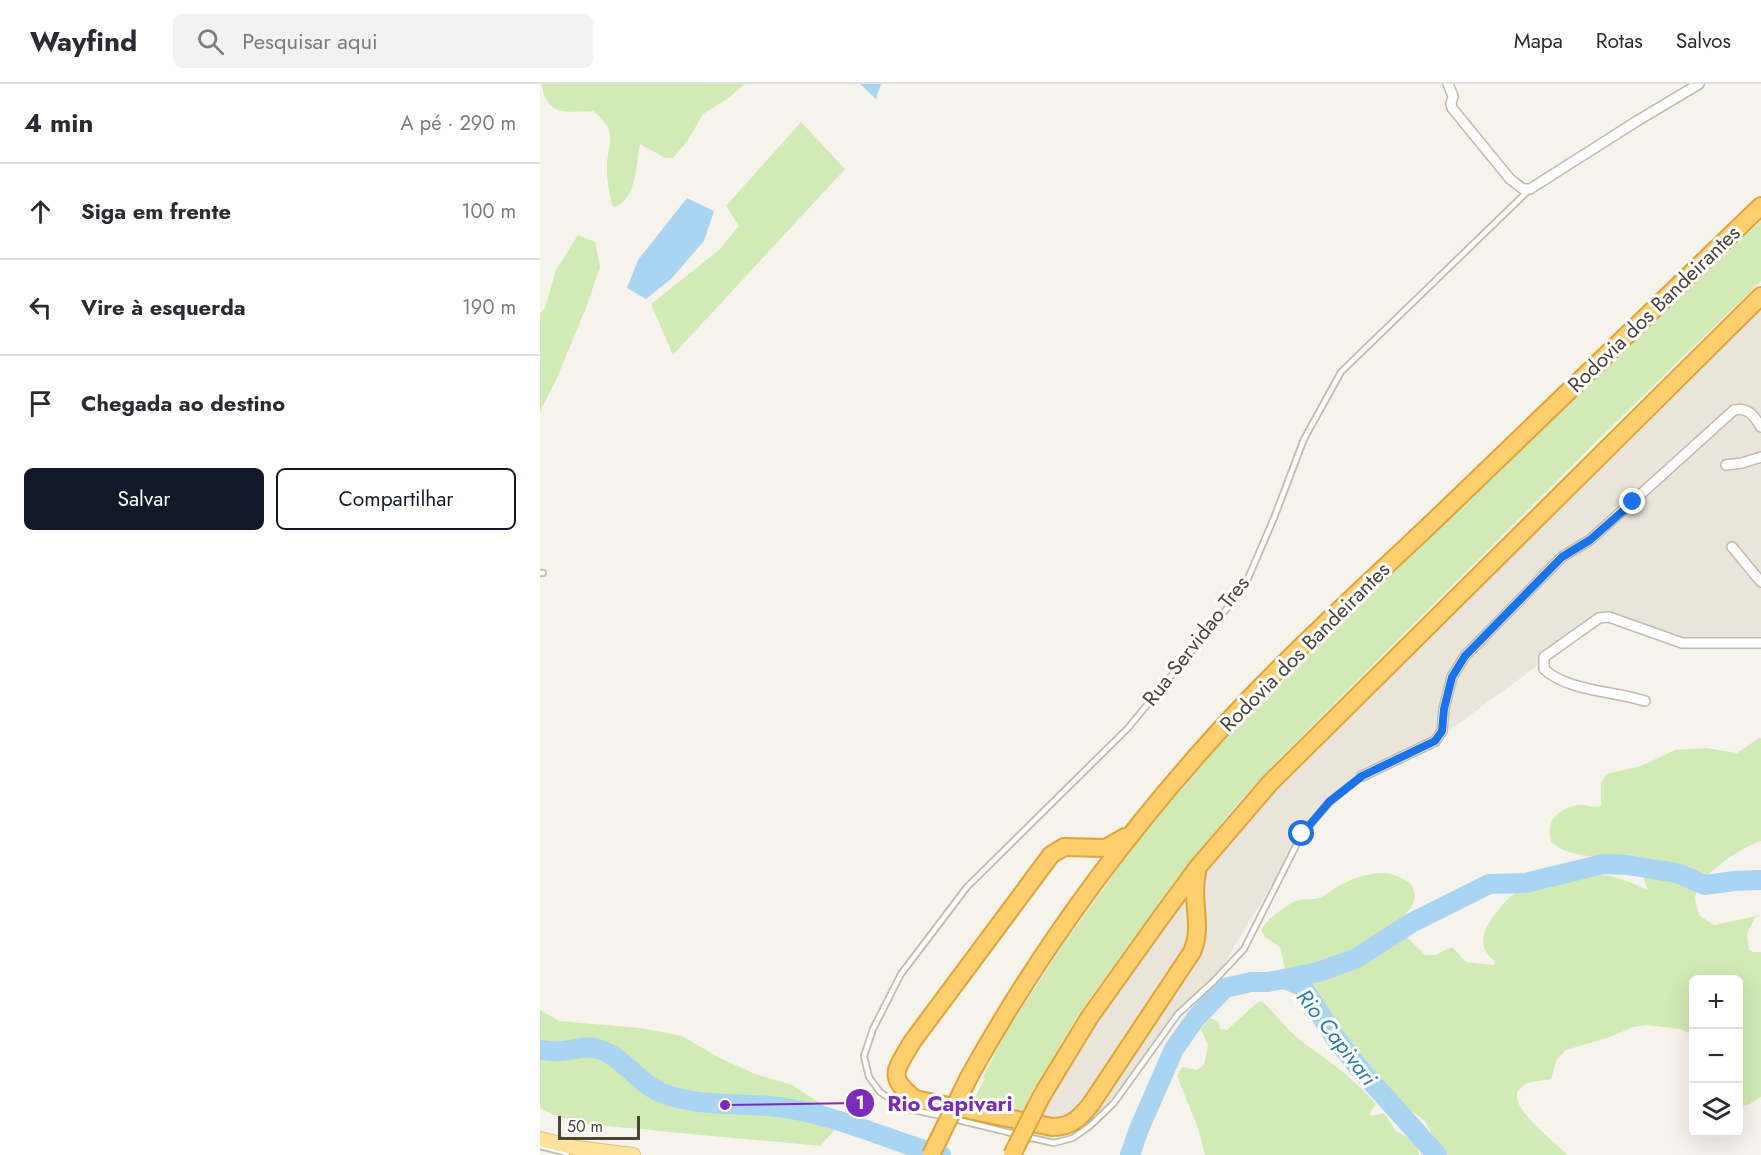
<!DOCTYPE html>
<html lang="pt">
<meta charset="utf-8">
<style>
:root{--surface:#fff;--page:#f2f2f3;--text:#2b2b33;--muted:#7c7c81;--line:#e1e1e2;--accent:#111827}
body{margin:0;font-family:Jost,sans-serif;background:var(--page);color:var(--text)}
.controls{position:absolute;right:18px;bottom:18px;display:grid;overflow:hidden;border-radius:9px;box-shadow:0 6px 24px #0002}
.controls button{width:54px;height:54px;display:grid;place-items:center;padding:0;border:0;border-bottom:2px solid var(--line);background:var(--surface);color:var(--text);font:30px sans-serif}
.scale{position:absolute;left:18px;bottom:15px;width:82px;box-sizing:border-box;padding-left:6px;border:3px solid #4b4439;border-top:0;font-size:16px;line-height:21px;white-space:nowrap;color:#4b4439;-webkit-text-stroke:4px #fff;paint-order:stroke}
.stop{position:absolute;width:18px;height:18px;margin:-14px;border:4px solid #1a73e8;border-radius:50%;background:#fff}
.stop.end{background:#1a73e8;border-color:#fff;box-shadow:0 2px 6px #0008}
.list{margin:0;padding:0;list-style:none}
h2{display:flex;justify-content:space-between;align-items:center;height:78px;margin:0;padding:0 24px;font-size:26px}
h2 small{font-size:20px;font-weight:400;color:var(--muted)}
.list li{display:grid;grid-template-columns:39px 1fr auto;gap:18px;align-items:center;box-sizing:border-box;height:96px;padding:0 24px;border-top:2px solid var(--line)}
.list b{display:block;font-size:22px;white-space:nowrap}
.list em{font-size:20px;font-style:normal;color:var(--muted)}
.actions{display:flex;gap:12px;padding:18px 24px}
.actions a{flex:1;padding:14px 0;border:2px solid var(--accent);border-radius:9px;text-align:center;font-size:21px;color:var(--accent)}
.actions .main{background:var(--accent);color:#fff}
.icon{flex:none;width:33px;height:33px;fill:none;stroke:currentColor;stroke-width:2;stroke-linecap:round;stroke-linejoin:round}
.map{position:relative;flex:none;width:1221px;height:1071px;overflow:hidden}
header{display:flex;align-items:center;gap:36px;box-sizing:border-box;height:84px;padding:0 30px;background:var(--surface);border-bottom:2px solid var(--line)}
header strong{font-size:28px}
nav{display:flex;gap:33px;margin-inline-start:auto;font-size:21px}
.search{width:420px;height:54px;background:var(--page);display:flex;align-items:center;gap:15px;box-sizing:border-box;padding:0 21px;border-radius:9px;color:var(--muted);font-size:22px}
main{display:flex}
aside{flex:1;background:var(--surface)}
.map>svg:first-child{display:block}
.residential{fill:#eae5da}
.green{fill:#d2eab5}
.water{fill:#a9d4f2}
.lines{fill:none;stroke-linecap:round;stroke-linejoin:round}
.river{stroke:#a9d4f2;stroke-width:20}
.service-casing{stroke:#c2bbae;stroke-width:8}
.minor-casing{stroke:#c2bbae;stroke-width:12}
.primary-casing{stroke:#e6c16a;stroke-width:16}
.motorway-casing{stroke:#e0a43c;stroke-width:20}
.service{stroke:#fff;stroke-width:4.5}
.minor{stroke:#fff;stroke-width:9}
.primary{stroke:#ffe39c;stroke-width:14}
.motorway{stroke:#ffcf6e;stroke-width:16}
.motorway-bridge-casing{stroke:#e0a43c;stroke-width:20;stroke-linecap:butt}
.motorway-bridge{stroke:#ffcf6e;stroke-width:16}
.route{stroke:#1a73e8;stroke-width:8}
.labels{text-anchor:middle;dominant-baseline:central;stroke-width:6;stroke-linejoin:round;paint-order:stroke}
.street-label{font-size:21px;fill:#4b4439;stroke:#fff}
.water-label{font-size:22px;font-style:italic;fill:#2e7ab2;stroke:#fff}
.leader{fill:none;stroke:#7b2cbf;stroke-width:2}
.callout-dot{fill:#7b2cbf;stroke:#fff;stroke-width:2}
.mark-label{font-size:18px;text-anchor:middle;font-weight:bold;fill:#fff}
.callout-label{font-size:22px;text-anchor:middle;font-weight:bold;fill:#7b2cbf;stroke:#fff;stroke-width:6;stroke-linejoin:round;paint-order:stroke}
</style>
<header>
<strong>Wayfind</strong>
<div class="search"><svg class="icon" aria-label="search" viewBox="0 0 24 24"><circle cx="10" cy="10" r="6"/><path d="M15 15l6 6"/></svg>Pesquisar aqui</div>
<nav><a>Mapa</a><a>Rotas</a><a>Salvos</a></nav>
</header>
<main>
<aside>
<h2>4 min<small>A pé · 290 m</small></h2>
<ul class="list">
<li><svg class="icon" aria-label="ahead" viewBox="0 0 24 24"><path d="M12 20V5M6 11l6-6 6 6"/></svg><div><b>Siga em frente</b></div><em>100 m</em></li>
<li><svg class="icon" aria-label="left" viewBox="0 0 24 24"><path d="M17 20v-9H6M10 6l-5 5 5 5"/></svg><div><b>Vire à esquerda</b></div><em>190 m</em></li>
<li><svg class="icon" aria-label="arrive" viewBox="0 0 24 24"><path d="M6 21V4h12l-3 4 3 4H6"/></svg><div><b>Chegada ao destino</b></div></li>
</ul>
<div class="actions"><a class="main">Salvar</a><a>Compartilhar</a></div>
</aside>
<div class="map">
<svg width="1221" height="1071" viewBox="0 0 1221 1071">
<rect width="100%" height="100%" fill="#f6f3ec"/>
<path class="residential" d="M1221,216V556H1140L1069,529L895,657L822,692L762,750L673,898L638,930L574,1019L533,1054L514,1059H478L581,890L771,658Z"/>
<path class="green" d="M1,0H204L190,13L163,30L148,56L133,74H125L100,60C96,80 97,114 75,123L72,121C70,110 67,98 67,87C66,59 81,48 53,27C39,27 17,32 8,18C4,13 3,6 1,0Z
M261,38L305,85L133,271L111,220L178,167L199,142L186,122Z
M1221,137V197L1072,342L737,677L699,718L637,794L537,933L496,1004L494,1003L481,1031L432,1019L445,994L443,993L462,955L522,862L603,750L676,665L777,562Z
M38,151L55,158L60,183L47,221L17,294L0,327V230L5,224L16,186Z
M1219,654H1221V757C1200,764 1159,790 1155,814C1155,819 1158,827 1160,832L1174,841L1221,831L1215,833L1207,850L1209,865L1213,868H1221V1013L1210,1020L1199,1023L1198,896H1154L1153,951L1140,945L1106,941L1093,943L1070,953L1026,966L1017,975L1011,995L986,999L977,1008C977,1009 977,1016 978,1018C983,1033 1016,1060 1028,1071H903L885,1037L813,985L793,952L761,908L758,889L754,886H745L740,863L725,853L721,846C725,837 746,821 756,817C763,814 772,816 779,814C786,812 792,805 799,802C815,793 839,784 857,792C864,795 871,798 874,806C880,824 857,832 856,847L865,851L885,871H895L912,863L926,878L954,881L955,878C949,872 944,867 943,859C941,837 985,793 1005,790C1032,787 1062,788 1087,797C1094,799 1101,804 1108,806L1101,787L1090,775C1066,773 1030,775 1011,758C1011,754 1009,747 1010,743C1012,730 1028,721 1041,721C1048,721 1053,724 1061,722V700L1066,690L1101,682L1135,666L1166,664L1197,669Z
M722,917C736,931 749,948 765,960C791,978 815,996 836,1020L830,1029L831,1032L844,1029L856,1047L877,1059L879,1071H665L658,1044L637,992L642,983L657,986L664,981L668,961L661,945L670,934L678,937L680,945L687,946L718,918Z
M0,926L19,937L100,944L142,952L178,973L215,990L252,1001L286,1023L294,1047L280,1062C221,1056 162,1052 102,1045C68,1042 30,1041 0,1024Z"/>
<path class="water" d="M320,0H341L336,15Z
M147,114L174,127L164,157L131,195L106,215L87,204L98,176Z"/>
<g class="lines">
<path class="river" d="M744,895L778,888L815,875L873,838L949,800L985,799L1063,780L1087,781L1137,789L1165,801L1194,797L1221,796
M0,966C7,967 16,968 23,967C34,966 42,962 54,964C81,969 98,1000 122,1009C160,1024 200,1018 239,1023C295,1030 347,1056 401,1071
M590,1071L599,1045L634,965L656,934L685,904L711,898H728L744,895L762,902L794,952L819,984L897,1071"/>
<defs>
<path id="service" d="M0,489H3
M406,1033L364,1024L340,1008L329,993L324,972L333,945L361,890L427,803L588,644L688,523L706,499L734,434L764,355L801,288L990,105
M414,1035L479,1051
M487,1053L514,1059L533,1054L550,1042L574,1019L638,930L673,898L704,865L762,750L790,718L822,692
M0,1062L27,1069"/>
<path id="minor" d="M908,0L913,12L911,20L912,24L970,95L983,105H990L1097,37L1159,0
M1186,381L1202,379L1221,373
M1192,463L1221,498
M1105,617C1074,607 1027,607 1004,585V573L1059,534L1069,533L1142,559H1221
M822,692L895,657L902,647L904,625L912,593L925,572L1022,473L1050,456L1194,326C1209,323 1214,332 1221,343"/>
<path id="primary" d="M0,1055L36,1064L93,1071"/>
<path id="motorway" d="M585,753L566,764L524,763L511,771L372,958C356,986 346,992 375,1015L512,1043C531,1043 540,1034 551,1020L652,868C664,840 650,819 657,789
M429,993C494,876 574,765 663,665C735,583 817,510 896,435C1004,331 1112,226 1221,122
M501,1013L549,934L619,836L658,783L730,699L1221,212"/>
</defs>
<use href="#service" class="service-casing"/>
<use href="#minor" class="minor-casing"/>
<use href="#primary" class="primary-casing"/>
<use href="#motorway" class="motorway-casing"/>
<use href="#service" class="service"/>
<use href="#minor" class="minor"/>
<use href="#primary" class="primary"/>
<use href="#motorway" class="motorway"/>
<defs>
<path id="motorway-bridge" d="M391,1071L429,993
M472,1071L501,1013"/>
</defs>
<use href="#motorway-bridge" class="motorway-bridge-casing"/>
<use href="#motorway-bridge" class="motorway-bridge"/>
</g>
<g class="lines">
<path class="route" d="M762,750L789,718L822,692L895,657L902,647L904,625L912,593L925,572L1022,473L1050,456L1093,418"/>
</g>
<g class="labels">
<g class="street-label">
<text transform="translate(1114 225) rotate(-44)">Rodovia dos Bandeirantes</text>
<text transform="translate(656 557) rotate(-52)">Rua Servidao Tres</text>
<text transform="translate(765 563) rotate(-45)">Rodovia dos Bandeirantes</text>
</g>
<g class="water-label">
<text transform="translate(797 953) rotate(52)">Rio Capivari</text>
</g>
</g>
<path class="leader" d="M185 1021L320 1019"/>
<g class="callout-dot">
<circle cx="185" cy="1021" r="6"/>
<circle cx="320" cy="1019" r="15"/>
</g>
<g class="mark-label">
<text x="320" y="1025">1</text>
</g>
<g class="callout-label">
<text x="410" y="1027">Rio Capivari</text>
</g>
</svg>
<div class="controls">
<button>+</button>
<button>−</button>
<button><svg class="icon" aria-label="layers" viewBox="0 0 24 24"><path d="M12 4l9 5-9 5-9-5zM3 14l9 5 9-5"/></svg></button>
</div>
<div class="scale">50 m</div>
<div class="stop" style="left:762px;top:750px"></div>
<div class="stop end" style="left:1093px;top:418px"></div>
</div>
</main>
